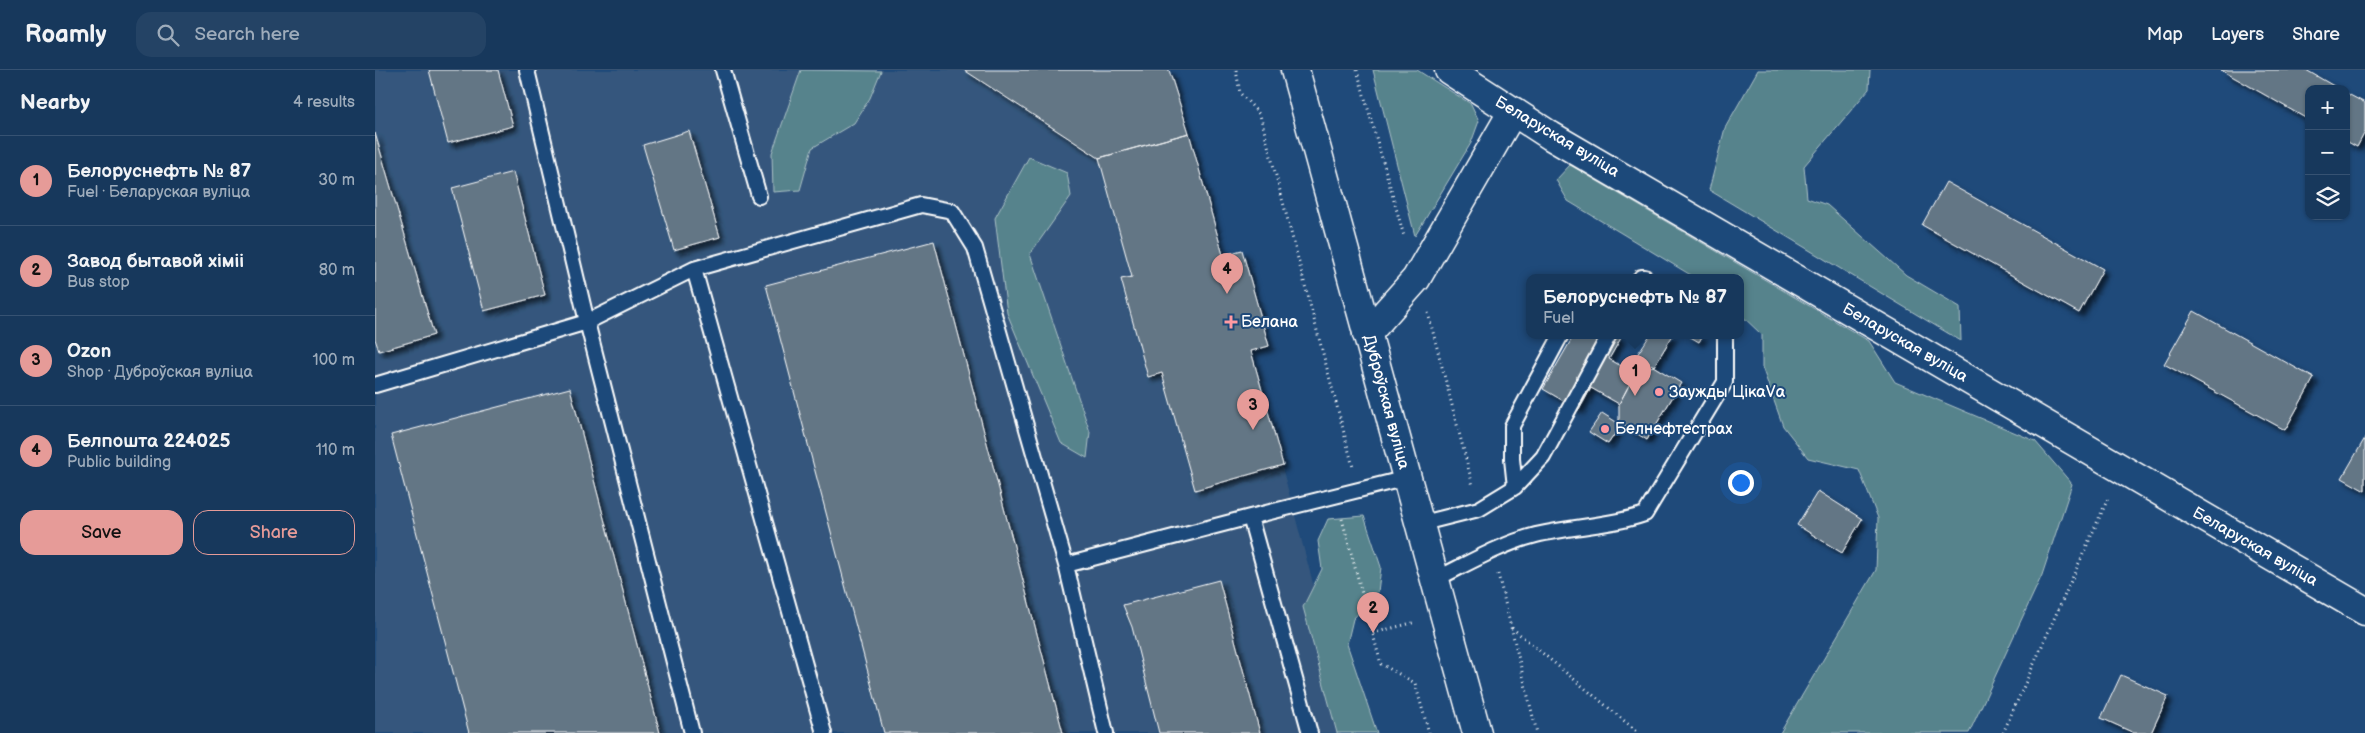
<!DOCTYPE html>
<meta charset="utf-8">
<style>
:root{--surface:#17385c;--page:#244365;--text:#f1f3f6;--muted:#9eacbb;--line:#365272;--accent:#e69b98}
body{margin:0;font-family:"Balsamiq Sans",sans-serif;background:var(--page);color:var(--text)}
.controls{position:absolute;right:15px;top:15px;display:grid;overflow:hidden;border-radius:10px;box-shadow:0 1px 4px #0004}
.controls button{width:45px;height:45px;display:grid;place-items:center;padding:0;border:0;border-bottom:1px solid var(--line);background:var(--surface);color:var(--text);font:25px sans-serif}
.you{position:absolute;left:1365px;top:412px;width:18px;height:18px;margin:-12px;border:4px solid #fff;border-radius:50%;background:#1a73e8;box-shadow:0 0 0 8px #1a73e833}
.badge{display:grid;place-items:center;width:32px;height:32px;border-radius:50%;background:var(--accent);color:#111;font-size:16px;font-weight:700}
.pin{position:absolute;translate:-50% -41px;filter:drop-shadow(0 1px 2px #0008)}
.pin::after{content:'';position:absolute;top:26px;width:18px;height:15px;background:inherit;clip-path:polygon(0 0,100% 0,50% 100%)}
.popup{position:absolute;left:1151px;top:204px;width:218px;height:65px;box-sizing:border-box;display:grid;place-content:center;border-radius:10px;background:var(--surface);filter:drop-shadow(0 1px 4px #0005);font-size:16px;white-space:nowrap;color:var(--muted)}
.popup b{font-size:19px;color:var(--text)}
.popup::after{content:'';position:absolute;left:50%;top:100%;margin-left:-10px;border:10px solid transparent;border-top-color:var(--surface)}
.list{margin:0;padding:0;list-style:none}
h2{display:flex;justify-content:space-between;align-items:center;height:65px;margin:0;padding:0 20px;font-size:21px}
h2 small{font-size:16px;font-weight:400;color:var(--muted)}
.list li{display:grid;grid-template-columns:32px 1fr auto;gap:15px;align-items:center;box-sizing:border-box;height:90px;padding:0 20px;border-top:1px solid var(--line)}
.list b{display:block;font-size:19px;white-space:nowrap}
.list p{margin:0;font-size:16px;white-space:nowrap;color:var(--muted)}
.list em{font-size:16px;font-style:normal;color:var(--muted)}
.actions{display:flex;gap:10px;padding:15px 20px}
.actions a{flex:1;padding:11px 0;border:1px solid var(--accent);border-radius:15px;text-align:center;font-size:18px;color:var(--accent)}
.actions .main{background:var(--accent);color:#111}
.icon{flex:none;width:28px;height:28px;fill:none;stroke:currentColor;stroke-width:2;stroke-linecap:round;stroke-linejoin:round}
.map{position:relative;flex:none;width:1990px;height:663px;overflow:hidden}
header{display:flex;align-items:center;gap:30px;box-sizing:border-box;height:70px;padding:0 25px;background:var(--surface);border-bottom:1px solid var(--line)}
header strong{font-size:24px}
nav{display:flex;gap:28px;margin-inline-start:auto;font-size:18px}
.search{width:350px;height:45px;background:var(--page);display:flex;align-items:center;gap:12px;box-sizing:border-box;padding:0 18px;border-radius:15px;color:var(--muted);font-size:19px}
main{display:flex}
aside{flex:1;background:var(--surface)}
.map>svg:first-child{display:block}
.built{fill:#34577d}
.green{fill:#57838c;stroke:#abc1c6}
.building{fill:#647685;stroke:#fff;filter:url(#shadow)}
.lines{fill:none;stroke-linecap:round;stroke-linejoin:round}
.lane-casing{stroke:#fff;stroke-width:18}
.street-casing{stroke:#fff;stroke-width:31}
.secondary-casing{stroke:#fff;stroke-width:31}
.path{stroke:#fff;stroke-width:3;stroke-dasharray:1 4;stroke-linecap:butt}
.lane{stroke:#1f4a7a;stroke-width:14}
.street{stroke:#1f4a7a;stroke-width:28}
.secondary{stroke:#1f4a7a;stroke-width:28}
.poi-dot{fill:#ff9aa2;stroke:#1f4a7a;stroke-width:2}
.labels{text-anchor:middle;dominant-baseline:central;stroke-width:4;stroke-linejoin:round;paint-order:stroke}
.street-label{font-size:16px;fill:#fff;stroke:#1f4a7a}
.poi-label{font-size:16px;fill:#fff;stroke:#1f4a7a;text-anchor:start}
</style>
<header>
<strong>Roamly</strong>
<div class="search"><svg class="icon" aria-label="search" viewBox="0 0 24 24"><circle cx="10" cy="10" r="6"/><path d="M15 15l6 6"/></svg>Search here</div>
<nav><a>Map</a><a>Layers</a><a>Share</a></nav>
</header>
<main>
<aside>
<h2>Nearby<small>4 results</small></h2>
<ul class="list">
<li><span class="badge">1</span><div><b>Белоруснефть № 87</b><p>Fuel · Беларуская вуліца</p></div><em>30 m</em></li>
<li><span class="badge">2</span><div><b>Завод бытавой хіміі</b><p>Bus stop</p></div><em>80 m</em></li>
<li><span class="badge">3</span><div><b>Ozon</b><p>Shop · Дуброўская вуліца</p></div><em>100 m</em></li>
<li><span class="badge">4</span><div><b>Белпошта 224025</b><p>Public building</p></div><em>110 m</em></li>
</ul>
<div class="actions"><a class="main">Save</a><a>Share</a></div>
</aside>
<div class="map">
<svg width="1990" height="663" viewBox="0 0 1990 663">
<defs>
<filter id="shadow"><feDropShadow dx="4.5" dy="4.5" stdDeviation="2.5" flood-color="#0009"/></filter>
</defs>
<rect width="100%" height="100%" fill="#1f4a7a"/>
<filter id="ink" filterUnits="userSpaceOnUse"><feTurbulence type="fractalNoise" baseFrequency=".02" numOctaves="2"/><feDisplacementMap in="SourceGraphic" scale="10" xChannelSelector="R" yChannelSelector="G"/><feConvolveMatrix kernelMatrix="1 2 1 2 8 2 1 2 1" color-interpolation-filters="sRGB"/></filter>
<g filter="url(#ink)">
<path class="built" d="M0,0H794L848,185L867,180L894,276L876,281L978,663H0Z"/>
<path class="green" d="M426,0L506,1L495,28L479,53L437,78L425,120L398,122L397,83Z
M998,0H1042L1096,34L1104,51L1096,73L1040,166Z
M1383,0H1495L1494,19L1429,96L1432,128L1452,135L1531,205L1585,237L1586,271L1334,120L1350,58Z
M654,87L692,103L696,126L655,184L715,362L712,388L686,373L632,243L620,148Z
M1195,95L1494,271L1520,312L1660,371L1697,414L1667,505L1594,663H1405L1501,500L1503,448L1484,400L1433,388L1408,356L1387,297V265L1365,244V207H1319L1193,131L1181,110Z
M989,446L1006,497L1003,522L978,549L972,574L1002,663H962L928,537L947,499L943,471L953,449Z"/>
<path class="building" d="M54,0H123L138,56L73,73Z
M589,0H794L814,63L724,88Z
M1846,0H1931L1964,19H1934V50Z
M1971,23L1990,33V62L1982,77L1971,71Z
M314,61L345,167L299,180L268,75Z
M0,63L59,265L4,281L0,269Z
M814,63L848,185L867,180L894,276L876,281L908,395L820,420L787,303L773,307L746,209L757,207L724,88Z
M138,102L170,225L109,241L77,118Z
M1571,112L1728,199L1704,243L1547,155Z
M559,171L688,663H509L391,215Z
M1819,241L1939,308L1910,360L1789,294Z
M1199,265H1240L1246,268L1234,289L1260,304L1244,334L1216,318L1204,340L1168,319Z
M1275,265H1298L1279,296L1262,285Z
M1312,265H1328L1324,272Z
M1278,296L1306,313L1272,370L1244,352V334L1260,304Z
M195,318L285,663H94L16,365Z
M1227,343L1246,355L1233,374L1214,362Z
M1990,368V421L1967,408Z
M1443,421L1487,449L1467,483L1422,455Z
M844,510L885,663H784L757,557L748,535Z
M1746,605L1793,626L1776,663H1759L1726,648Z"/>
<g class="lines">
<defs>
<path id="lane" d="M152,0L212,252L317,663
M348,0L384,126
M319,199L546,135L577,141L600,178L691,495L731,663
M1266,207H1270
M0,315L212,252L319,199L449,663
M1140,417L1137,389V356L1186,265
M875,447L1032,408
M1044,454L1104,439L1140,417L1168,387L1234,265
M691,495L875,447L935,663
M1059,510C1092,494 1126,474 1161,465C1198,456 1235,456 1270,444L1350,312V265"/>
<path id="street" d="M1074,0L1176,66L1990,541
M992,264L1041,209L1138,41"/>
<path id="secondary" d="M920,0L1102,663"/>
</defs>
<use href="#lane" class="lane-casing"/>
<use href="#street" class="street-casing"/>
<use href="#secondary" class="secondary-casing"/>
<path class="path" d="M861,0L865,23L885,45L978,397
M982,0L1029,166
M1053,243L1098,416
M967,449L1006,594L1040,613L1054,663
M1123,504L1162,663
M1137,558L1264,663
M998,563L1041,552
M1628,663L1734,426"/>
<use href="#lane" class="lane"/>
<use href="#street" class="street"/>
<use href="#secondary" class="secondary"/>
</g>
</g>
<g class="poi-dot">
<path d="M853.5 244.5h5v5h5v5h-5v5h-5v-5h-5v-5h5z"/>
<circle cx="1284" cy="322" r="5"/>
<circle cx="1230" cy="359" r="5"/>
</g>
<g class="labels">
<g class="street-label">
<text transform="translate(1182 67) rotate(31)">Беларуская вуліца</text>
<text transform="translate(1530 273) rotate(30)">Беларуская вуліца</text>
<text transform="translate(1011 332) rotate(75)">Дуброўская вуліца</text>
<text transform="translate(1880 477) rotate(30)">Беларуская вуліца</text>
</g>
<g class="poi-label">
<text x="866" y="252">Белана</text>
<text x="1294" y="322">Заужды ЦікаVа</text>
<text x="1240" y="359">Белнефтестрах</text>
</g>
</g>
</svg>
<div class="controls">
<button>+</button>
<button>−</button>
<button><svg class="icon" aria-label="layers" viewBox="0 0 24 24"><path d="M12 4l9 5-9 5-9-5zM3 14l9 5 9-5"/></svg></button>
</div>
<div class="you"></div>
<div class="pin badge" style="left:1260px;top:326px">1</div>
<div class="popup"><b>Белоруснефть № 87</b>Fuel</div>
<div class="pin badge" style="left:998px;top:563px">2</div>
<div class="pin badge" style="left:878px;top:360px">3</div>
<div class="pin badge" style="left:852px;top:224px">4</div>
</div>
</main>
